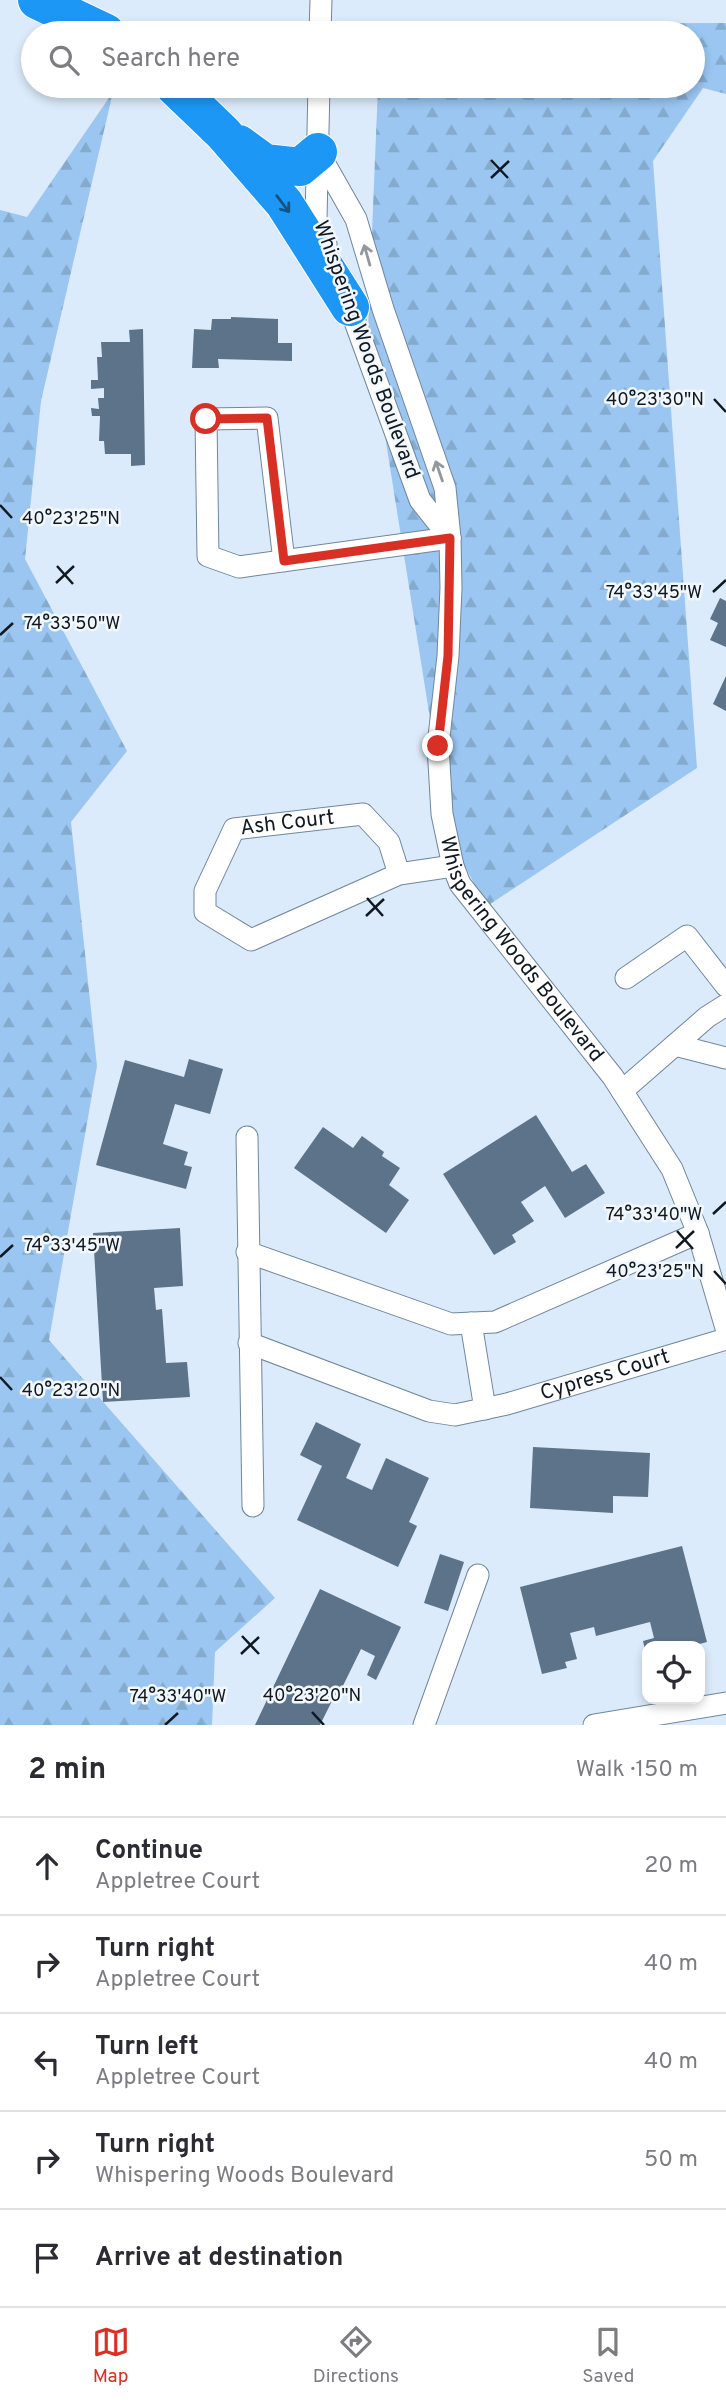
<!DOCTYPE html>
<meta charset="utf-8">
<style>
:root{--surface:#fff;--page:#f2f2f3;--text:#2b2b33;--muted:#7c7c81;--line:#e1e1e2;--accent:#d93025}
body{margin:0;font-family:Overpass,sans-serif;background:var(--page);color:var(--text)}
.controls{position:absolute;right:21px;bottom:21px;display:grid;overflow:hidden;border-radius:14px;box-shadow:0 4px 10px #0003}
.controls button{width:63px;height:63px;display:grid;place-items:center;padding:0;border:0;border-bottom:2px solid var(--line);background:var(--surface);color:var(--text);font:35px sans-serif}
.stop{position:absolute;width:21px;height:21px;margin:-16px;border:5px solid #d93025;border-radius:50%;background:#fff}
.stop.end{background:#d93025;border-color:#fff;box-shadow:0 2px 7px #0008}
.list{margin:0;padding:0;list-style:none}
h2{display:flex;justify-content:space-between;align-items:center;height:91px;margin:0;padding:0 28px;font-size:30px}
h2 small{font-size:23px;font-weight:400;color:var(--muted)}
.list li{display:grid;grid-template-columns:46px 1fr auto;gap:21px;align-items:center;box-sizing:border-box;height:98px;padding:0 28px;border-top:2px solid var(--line)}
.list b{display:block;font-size:26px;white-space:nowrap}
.list p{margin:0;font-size:23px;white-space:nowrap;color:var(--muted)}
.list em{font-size:23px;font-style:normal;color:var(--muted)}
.icon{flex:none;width:38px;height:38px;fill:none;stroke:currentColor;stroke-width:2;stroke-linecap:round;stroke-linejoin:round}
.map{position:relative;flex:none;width:726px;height:1725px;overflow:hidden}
.search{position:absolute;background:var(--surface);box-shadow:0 4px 10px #0003;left:21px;right:21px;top:21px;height:77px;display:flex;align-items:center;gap:18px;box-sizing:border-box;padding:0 24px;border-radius:38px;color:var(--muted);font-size:26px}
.sheet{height:581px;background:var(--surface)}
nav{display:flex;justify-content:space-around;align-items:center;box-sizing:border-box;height:98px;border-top:2px solid var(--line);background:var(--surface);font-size:19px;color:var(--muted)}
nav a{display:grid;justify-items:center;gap:4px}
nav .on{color:var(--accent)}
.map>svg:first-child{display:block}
.forest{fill:url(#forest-firs)}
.building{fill:#5c7389}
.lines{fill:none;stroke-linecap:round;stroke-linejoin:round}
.street-casing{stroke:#6f869d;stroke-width:23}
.highway-casing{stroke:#fff;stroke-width:40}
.street{stroke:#fff;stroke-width:21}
.highway{stroke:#1c97f5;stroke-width:38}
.oneway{stroke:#155281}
.oneway2{stroke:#93989c}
.route{stroke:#d93025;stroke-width:9}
.ticks{fill:none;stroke:#101922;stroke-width:2.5}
.labels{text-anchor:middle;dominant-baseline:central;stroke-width:5;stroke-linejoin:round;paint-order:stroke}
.street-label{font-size:21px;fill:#101922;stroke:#f2f7fc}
.ticks-label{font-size:18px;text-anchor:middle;fill:#101922;stroke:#f2f7fc;stroke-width:5;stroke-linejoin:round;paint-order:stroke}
</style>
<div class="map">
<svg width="726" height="1725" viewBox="0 0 726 1725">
<defs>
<pattern id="forest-firs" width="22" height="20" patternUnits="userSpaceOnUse" patternTransform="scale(1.75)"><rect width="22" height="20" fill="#9ac6f1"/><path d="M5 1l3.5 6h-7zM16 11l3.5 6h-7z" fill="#84aace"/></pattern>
</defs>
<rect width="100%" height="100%" fill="#dcebfb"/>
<path class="forest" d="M726,23V94L703,88L653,161L697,768L487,906L449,838L368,329L378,86H693V33H380V24Z
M113,92L41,401L25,559L127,751L71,822L97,1066L49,1340L275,1598L215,1652L212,1725H0V210L27,217Z"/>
<path class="building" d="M231,317L278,319V343H292V361L218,359L219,368H192L194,329L211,330L212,319H231Z
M143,329L145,465L131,466V454H105L104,441H99L100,416H92L91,408L99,409L98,398H104V388L91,389V380H98L97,357H102L101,342H130L129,330Z
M720,598L726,601V647L710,640L718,623L710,619Z
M726,676V711L713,704Z
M189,1059L223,1069L210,1114L175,1104L163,1144L188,1152L184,1165L192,1167L186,1189L96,1165L125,1060L184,1077Z
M536,1115L572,1172L586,1164L605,1193L565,1218L545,1186L521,1202L534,1221L512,1235L516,1242L494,1255L443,1174Z
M323,1127L353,1148L362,1136L384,1152L382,1156L400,1168L389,1185L409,1200L386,1233L294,1168Z
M180,1228L183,1286L154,1288L156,1310L162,1309L166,1363L187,1362L190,1397L103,1402L93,1233Z
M316,1422L361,1444L346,1478L372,1490L386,1458L429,1478L409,1522L417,1526L398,1567L297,1520L322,1466L300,1455Z
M533,1447L650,1453L648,1497L613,1496V1513L530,1508Z
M682,1546L707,1642L692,1646H647L646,1654L643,1641L654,1638L650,1622L596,1636L594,1627L570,1633L577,1659L565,1662L567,1668L542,1674L520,1587Z
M440,1554L464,1562L448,1611L424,1603Z
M320,1589L401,1627L376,1680L367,1675L375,1656L361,1649L338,1696L335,1695L320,1725H255Z"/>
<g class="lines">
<defs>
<g id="street">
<path d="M320,33L321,0"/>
<path d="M319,86L316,219L326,244"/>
<path id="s1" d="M318,152L356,219L383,309L445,488L450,538L451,588L448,656L438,746L442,814L453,866L460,884L613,1077L672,1169L698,1233L726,1328"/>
<path d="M346,297L420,500L450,538"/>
<path d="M284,561L267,418L206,419L208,556L239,567L450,538"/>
<path id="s2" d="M399,874L251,940L205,912V891L234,829L363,814L389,842L399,874L453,866"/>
<path d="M626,978L687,936L726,986"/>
<path d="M675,1045L726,1058"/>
<path d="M622,1091L707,1017L726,1005"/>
<path d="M247,1137L253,1506"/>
<path d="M247,1252L451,1324L495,1322L698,1233"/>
<path d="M471,1323L485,1409"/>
<path id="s3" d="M249,1343L429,1411L455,1415L507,1404L726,1339"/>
<path d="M424,1725L478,1575"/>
<path d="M594,1725L726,1703"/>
</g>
<path id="highway" d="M37,0L106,33
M174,86L223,133L284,203L350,307
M239,144L265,163L300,167L318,152"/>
</defs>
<use href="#street" class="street-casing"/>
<use href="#highway" class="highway-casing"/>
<use href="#street" class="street"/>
<use href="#highway" class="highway"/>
</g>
<defs><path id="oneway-shaft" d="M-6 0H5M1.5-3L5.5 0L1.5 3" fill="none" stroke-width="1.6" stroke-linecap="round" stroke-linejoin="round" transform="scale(1.75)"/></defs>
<use class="oneway" href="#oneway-shaft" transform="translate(283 204) rotate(53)"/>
<g class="oneway2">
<use href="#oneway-shaft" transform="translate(367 255) rotate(-106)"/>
<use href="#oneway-shaft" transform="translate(439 471) rotate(-109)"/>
</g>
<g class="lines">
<path class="route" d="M206,419L267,418L284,561L450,538L448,656L438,746"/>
</g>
<path class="ticks" d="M491,160L508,178M491,178L509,161M714,399L726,412M0,505L12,518M57,566L73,584M56,583L74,566M713,592L726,580M0,635L13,623M367,898L383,916M366,916L384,899M713,1214L726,1202M677,1231L693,1249M676,1248L694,1231M0,1257L13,1245M714,1271L726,1284M0,1377L12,1390M242,1636L259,1654M241,1654L259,1637M312,1712L324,1725M165,1725L178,1713"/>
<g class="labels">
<g class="street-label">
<text transform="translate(366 350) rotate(70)">Whispering Woods Boulevard</text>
<text stroke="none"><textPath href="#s2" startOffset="359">Ash Court</textPath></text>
<text stroke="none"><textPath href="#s1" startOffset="847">Whispering Woods Boulevard</textPath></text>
<text stroke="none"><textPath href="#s3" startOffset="374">Cypress Court</textPath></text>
</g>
</g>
<g class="ticks-label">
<text x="655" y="405">40°23'30"N</text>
<text x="71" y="524">40°23'25"N</text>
<text x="654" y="598">74°33'45"W</text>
<text x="72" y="629">74°33'50"W</text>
<text x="654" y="1220">74°33'40"W</text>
<text x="72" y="1251">74°33'45"W</text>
<text x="655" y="1277">40°23'25"N</text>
<text x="71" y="1396">40°23'20"N</text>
<text x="312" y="1701">40°23'20"N</text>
<text x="178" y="1702">74°33'40"W</text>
</g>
</svg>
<div class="controls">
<button><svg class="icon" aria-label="locate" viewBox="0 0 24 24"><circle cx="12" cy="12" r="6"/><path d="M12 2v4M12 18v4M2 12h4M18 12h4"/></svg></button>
</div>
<div class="stop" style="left:206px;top:419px"></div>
<div class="stop end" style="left:438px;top:746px"></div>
<div class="search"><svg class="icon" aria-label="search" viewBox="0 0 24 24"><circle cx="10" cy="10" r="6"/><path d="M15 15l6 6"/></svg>Search here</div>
</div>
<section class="sheet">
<h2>2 min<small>Walk · 150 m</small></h2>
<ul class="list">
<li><svg class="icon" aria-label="ahead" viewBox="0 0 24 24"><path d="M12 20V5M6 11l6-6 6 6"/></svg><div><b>Continue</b><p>Appletree Court</p></div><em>20 m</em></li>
<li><svg class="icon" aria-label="right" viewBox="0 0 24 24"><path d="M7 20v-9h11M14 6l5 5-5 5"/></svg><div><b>Turn right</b><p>Appletree Court</p></div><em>40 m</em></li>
<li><svg class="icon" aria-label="left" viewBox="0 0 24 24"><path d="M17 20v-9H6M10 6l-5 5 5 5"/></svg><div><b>Turn left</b><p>Appletree Court</p></div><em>40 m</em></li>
<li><svg class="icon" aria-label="right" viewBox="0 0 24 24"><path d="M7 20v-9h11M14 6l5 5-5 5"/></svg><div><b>Turn right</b><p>Whispering Woods Boulevard</p></div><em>50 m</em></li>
<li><svg class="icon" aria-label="arrive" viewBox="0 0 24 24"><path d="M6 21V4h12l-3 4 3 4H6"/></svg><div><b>Arrive at destination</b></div></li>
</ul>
</section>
<nav>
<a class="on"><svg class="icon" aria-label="map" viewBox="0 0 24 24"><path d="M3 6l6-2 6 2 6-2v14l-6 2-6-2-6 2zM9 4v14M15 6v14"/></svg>Map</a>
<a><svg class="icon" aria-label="directions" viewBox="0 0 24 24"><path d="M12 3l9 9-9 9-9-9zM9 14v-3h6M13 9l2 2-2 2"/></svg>Directions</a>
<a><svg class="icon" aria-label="saved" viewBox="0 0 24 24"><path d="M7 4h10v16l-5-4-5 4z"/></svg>Saved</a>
</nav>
